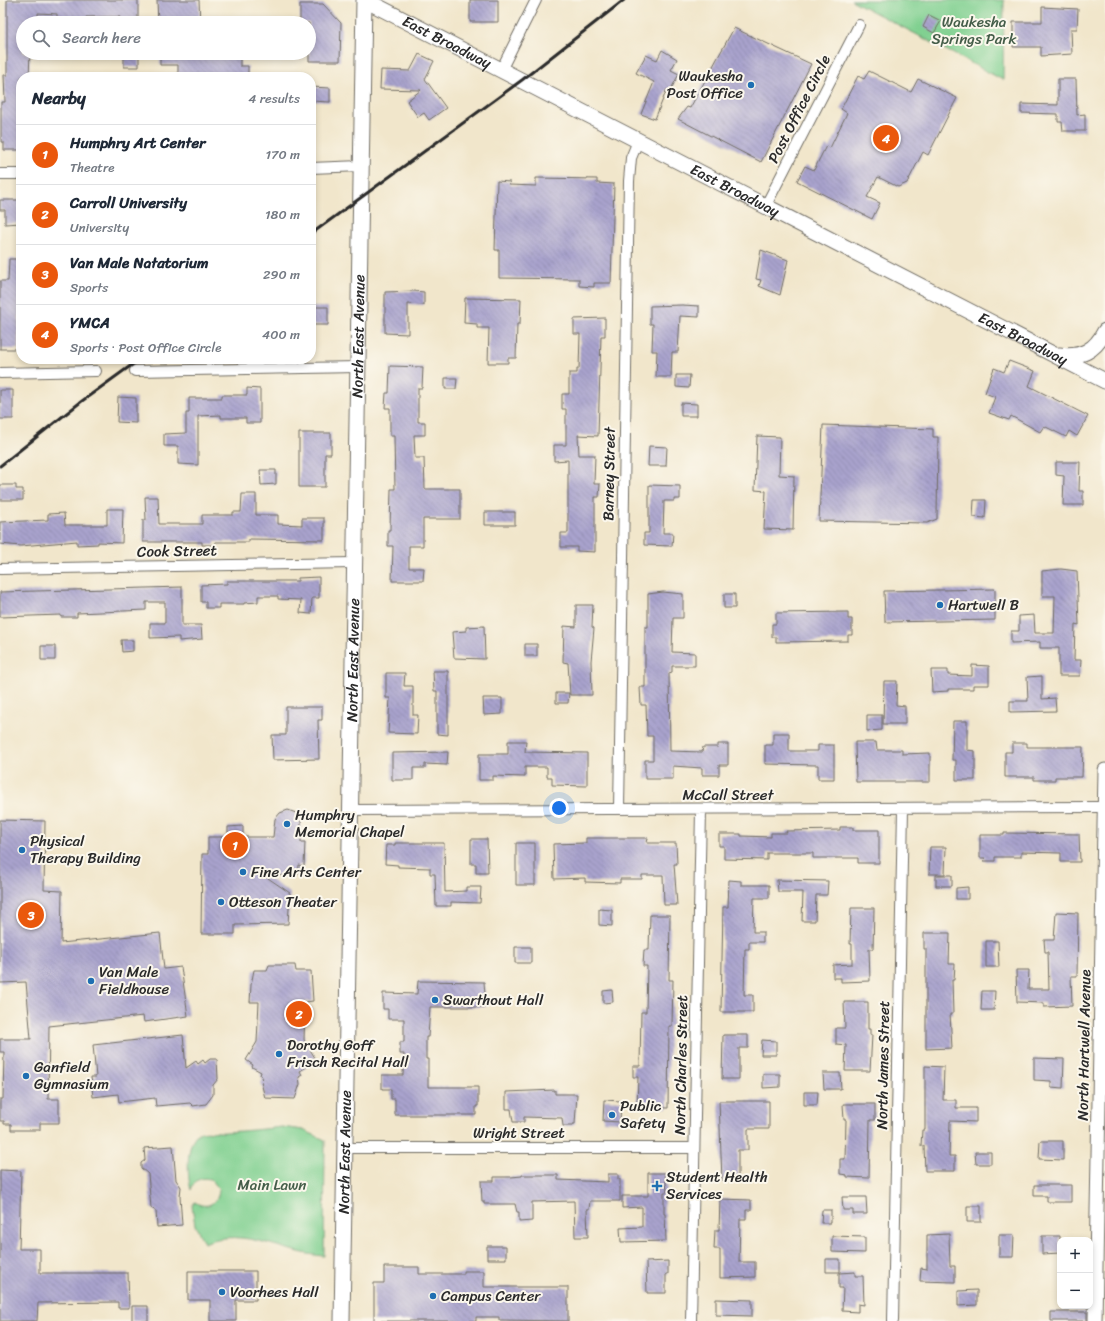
<!DOCTYPE html>
<meta charset="utf-8">
<style>
:root{--surface:#fff;--page:#f2f2f3;--text:#1f2937;--muted:#747a83;--line:#e0e1e3;--accent:#ea580c}
body{margin:0;font-family:Sriracha,sans-serif;background:var(--page);color:var(--text)}
.controls{position:absolute;right:12px;bottom:12px;display:grid;overflow:hidden;border-radius:8px;box-shadow:0 2px 6px #0003}
.controls button{width:36px;height:36px;display:grid;place-items:center;padding:0;border:0;border-bottom:1px solid var(--line);background:var(--surface);color:var(--text);font:20px sans-serif}
.you{position:absolute;left:559px;top:808px;width:14px;height:14px;margin:-10px;border:3px solid #fff;border-radius:50%;background:#1a73e8;box-shadow:0 0 0 6px #1a73e833}
.badge{display:grid;place-items:center;width:26px;height:26px;border-radius:50%;background:var(--accent);color:#fff;font-size:13px;font-weight:700}
.pin{position:absolute;translate:-50% -50%;border:2px solid #fff;box-shadow:0 1px 4px #0006}
.list{margin:0;padding:0;list-style:none}
h2{display:flex;justify-content:space-between;align-items:center;height:52px;margin:0;padding:0 16px;font-size:17px}
h2 small{font-size:13px;font-weight:400;color:var(--muted)}
.list li{display:grid;grid-template-columns:26px 1fr auto;gap:12px;align-items:center;box-sizing:border-box;height:60px;padding:0 16px;border-top:1px solid var(--line)}
.list b{display:block;font-size:15px;white-space:nowrap}
.list p{margin:0;font-size:13px;white-space:nowrap;color:var(--muted)}
.list em{font-size:13px;font-style:normal;color:var(--muted)}
.icon{flex:none;width:22px;height:22px;fill:none;stroke:currentColor;stroke-width:2;stroke-linecap:round;stroke-linejoin:round}
.map{position:relative;flex:none;width:1105px;height:1321px;overflow:hidden}
.search{position:absolute;background:var(--surface);box-shadow:0 2px 6px #0003;left:16px;top:16px;width:300px;height:44px;display:flex;align-items:center;gap:10px;box-sizing:border-box;padding:0 14px;border-radius:22px;color:var(--muted);font-size:15px}
.panel{position:absolute;background:var(--surface);box-shadow:0 2px 6px #0003;left:16px;top:72px;width:300px;height:292px;border-radius:16px}
.map>svg:first-child{display:block}
.park{fill:#80d090;stroke:#567e5e}
.building{fill:url(#building-back-hatch)}
.lines{fill:none;stroke-linecap:round;stroke-linejoin:round}
.minor-casing{stroke:#706c63;stroke-width:12}
.tertiary-casing{stroke:#706c63;stroke-width:15}
.secondary-casing{stroke:#706c63;stroke-width:17}
.minor{stroke:#fff;stroke-width:10}
.tertiary{stroke:#fff;stroke-width:13}
.secondary{stroke:#fff;stroke-width:15}
.rail{stroke:#2b2b2b;stroke-width:3}
.poi-dot{fill:#1f6fb2;stroke:#fbf7ec;stroke-width:1.5}
.labels{text-anchor:middle;dominant-baseline:central;stroke-width:4;stroke-linejoin:round;paint-order:stroke}
.park-label{font-size:15px;fill:#445d49;stroke:#fbf7ec}
.street-label{font-size:15px;fill:#2b2b2b;stroke:#fbf7ec}
.poi-label{font-size:15px;fill:#2b2b2b;stroke:#fbf7ec;text-anchor:start}
</style>
<div class="map">
<svg width="1105" height="1321" viewBox="0 0 1105 1321">
<defs>
<pattern id="building-back-hatch" width="6" height="6" patternUnits="userSpaceOnUse"><rect width="6" height="6" fill="#a9a3cd"/><path d="M-1 5l2 2M0 0l6 6M5-1l2 2" fill="none" stroke="#8a85a7"/></pattern>
</defs>
<rect width="100%" height="100%" fill="#fbf7ec"/>
<filter id="ink" filterUnits="userSpaceOnUse"><feTurbulence type="fractalNoise" baseFrequency=".025" numOctaves="2"/><feDisplacementMap in="SourceGraphic" scale="8" xChannelSelector="R" yChannelSelector="G"/><feConvolveMatrix kernelMatrix="1 2 1 2 8 2 1 2 1" color-interpolation-filters="sRGB"/></filter>
<filter id="wash" filterUnits="userSpaceOnUse"><feTurbulence type="fractalNoise" baseFrequency=".012" numOctaves="4" result="noise"/><feDisplacementMap in="SourceGraphic" scale="16" xChannelSelector="R" yChannelSelector="G"/><feGaussianBlur stdDeviation="0.9" result="paint"/><feColorMatrix in="noise" values="0 0 0 0 0 0 0 0 0 0 0 0 0 0 0 0 0 1.4 0 .05"/><feComposite in="paint" operator="in"/></filter>
<g filter="url(#wash)">
<rect width="100%" height="100%" fill="#f1e6cb"/>
<path class="park" d="M851,0H1004L1003,80Z
M282,1127L303,1130L325,1140L324,1256C283,1254 246,1226 204,1243L195,1225L192,1206L195,1202C206,1210 219,1203 219,1189L212,1180C203,1176 194,1179 191,1190C187,1177 185,1137 201,1132C208,1130 219,1133 226,1132C245,1131 264,1129 282,1127Z"/>
<g id="blocks">
<path class="building" d="M7,0H138V23H120V17H86V23H57V14L38,13V23H23V53H30L29,77H21V150H4V142H1V102H5L4,75H7Z
M157,0H199L200,23H158Z
M470,0H498V22H470Z
M300,4H323L341,23L340,61H309V23H300Z
M1042,7L1078,9L1077,29H1071L1072,54L1041,56V47H1013V22H1042Z
M929,15L941,21L934,33L923,27Z
M734,28L811,64L761,162L678,119L687,107L690,108Z
M662,50L677,59L671,70L679,74L670,91L667,89L655,119L641,114L654,82L636,73L646,55L657,60Z
M124,53H139V67H124Z
M160,53H240V66H248V77H180V74L178,75V65H160Z
M419,54L434,61L425,79L446,108L429,120L424,113L418,117L407,101L421,90L380,89L381,70L410,71Z
M869,71L911,92L918,79L957,98L928,155L923,152L907,183L898,187L878,177L867,197L880,203L872,219L797,181L805,166L814,170L826,146L830,148L847,113L841,109L858,76L864,79Z
M1058,79H1076L1077,115L1085,114V131H1063L1062,122H1058V114L1021,113V104L1058,105Z
M311,87L330,88V102L311,101Z
M536,178L597,179V183L614,184L611,283H594V287L579,286V279L499,278V250H495L497,181L510,182L509,185L536,186Z
M0,200H21V223L5,224V210H0Z
M761,250L788,260L780,295L759,286L761,280L756,279Z
M9,259H21L18,349H0V281H8Z
M414,291L424,292V305L408,304V334L385,333V292Z
M465,298L521,299L520,324H517L516,358H508V363H488L489,328H477V324L464,323Z
M682,305L699,306V317L680,316L678,352H672L671,377H656L657,351H652L653,324H650V306Z
M311,307H328V325H311Z
M605,318V336H601L598,436L578,435L579,455H595L594,484H600L599,497H595V552L577,551V547H561V533H568V460L554,461V445H566V409H562V394H569V373H577V369H579L580,334H574V319Z
M1009,361L1035,371L1029,386L1088,416L1077,436L1069,431L1066,437L1044,426L1040,432L1011,416L1009,420L989,413L995,397L985,393L994,368L1004,372Z
M390,366L423,367L422,388H418V422H425V435H414L415,458H424L425,489H460V519H423V546H409V568H424L423,581H392L393,546H388V530H390L391,489H395L394,436H390V408H385L386,393H389Z
M676,375H690L689,388L676,387Z
M445,378H457L456,389H445Z
M247,388L260,389V423H246V418H221V415L198,416V465L178,464V446H164V434L186,433V413H189V398H222V395H247Z
M0,390H13V419H0Z
M118,397L136,398V423L117,422Z
M681,403L697,404V416H681Z
M823,425L933,429V437H938L937,519L927,523L819,521Z
M299,433H331V454H325V487H299Z
M757,436L780,437L779,475L794,476L793,530L764,529L766,491L755,490Z
M649,446L667,447L666,466H648Z
M1056,462H1080L1079,491H1083V505H1063L1064,476L1056,475Z
M260,470H276V484L261,485Z
M0,485H16V489H23V500H0Z
M649,485L680,486V499H674V501H664L663,533H673L672,546L644,545V533H649Z
M242,494H256V515H278V524L302,525V518H324V540L249,539V542H215V545H202V542H143V520H146L145,497H158L159,524H202V515H233V512H241Z
M974,500H986L985,518L973,517Z
M107,509H123L122,543L98,542V544L77,545V541L21,546L0,544V522L48,520V514L64,513L65,525H107Z
M485,512H515V525H485Z
M1061,569L1077,571L1079,625L1075,624L1074,660H1081L1080,676H1059V648H1040V642L1011,643V631H1019V616L1034,615L1035,633H1054L1055,596H1042V571Z
M319,577V598H312L311,614L300,613L301,600L278,599V596H258V602L244,603V604H219V608H206V602H201V585L227,584V581H298V578Z
M182,587V625H201L202,639L179,641V637L150,638V623H165V602H146V610L77,613V617H61V615L0,617V592Z
M995,589V620L885,622L884,591Z
M663,592L683,594V618H673L672,652L695,653V666H672V672L669,673L670,751L702,752L703,747H718V744H728V765H719V775H702V768L673,766V779H645V760H653V736H647L646,705H641L640,687H645V627H648V594Z
M724,594H735V608H724Z
M576,605H593L592,627L594,628L591,661L592,695H570L568,663L563,662L564,626L576,627Z
M848,612V619H852V635H848V641L776,642V637H772V624H776V613Z
M484,626L485,659L454,658L452,632L466,631V627Z
M121,640H133V651L122,652Z
M525,644H537V656H525Z
M41,646H55V660H41Z
M972,665L989,666V685H973V689H948V691L932,692L931,670H948V675L972,676Z
M433,671H448V735L437,734V691H434Z
M386,673H405L404,686H413V715H418L417,734L388,733L390,698H386Z
M1042,676V699L1055,698L1056,711L1010,712V701H1028L1027,677Z
M884,681H897L896,705L905,706V724H883Z
M556,693H569L568,703H556Z
M483,698H502V714L484,715Z
M286,707H322V720H318L319,759L273,760L272,735H286Z
M867,715H882V730L867,731Z
M953,721H967V750L975,751V780H956V760H952Z
M773,733H789V751H818V745H834V779H818V765L765,764V745H773Z
M508,741H526L525,752L587,753V786L552,785V777H547V767H525V777L493,776V780H479V754H508Z
M855,742H876L877,750H902V754L930,753V782H856Z
M1012,743H1027V747H1083L1082,777H1055V780H1034V777H1005V752H1012Z
M448,752L447,765L425,764V768H413V780H392V753Z
M288,810L296,813L301,819V842H305L304,866L299,865L298,875L265,876L290,893L288,924L235,925V934H201L202,854H208V837H228V827L243,826V837H273L275,819L280,813Z
M0,820L45,821L44,890L62,891L61,943L160,933L164,969L181,967L188,1016L144,1022L143,1016L49,1026L48,1099H59V1123H40V1130H11V1124H4V1121H0V1099H3L4,1052H0V1039H31L26,982L0,983Z
M840,827H853V830H879V863H858V858H813V853H767V860L724,859V846H719V834H741V836L771,837V833H787L786,831L840,830Z
M1004,833L1079,834L1080,862H1061V853L1021,852V857H995V861H984L985,858H980V835H1004Z
M586,838H648L647,843H676L677,864H674L677,905H664L663,875H642V879H620V883L585,882V878L554,879L553,844L586,843Z
M471,839H487L488,873H476V864H471Z
M395,843H444L445,892L466,891V887H481L480,903L451,902V906H436L435,874H430V868L398,867V865L385,864L386,845H395Z
M516,843H535V885H516Z
M930,847H946L945,874H929Z
M936,875H952V886H936Z
M729,880L741,881V885H769V898H754L753,932H763V942H749V949H745L744,995H753V1012H721L723,907H728Z
M777,880L828,881L827,895H816L815,921H802L803,892H778Z
M968,887V899H956V888Z
M851,908H874L873,949H869L870,981L841,982V978H833V965L852,964V944H850Z
M599,909L612,910V926L599,925Z
M1056,912L1078,913L1077,976H1071L1072,1006L1044,1007V1003L1017,1002L1016,970H1029L1028,989H1049L1048,952H1045L1044,940H1054Z
M650,915H670L669,980H673L672,1026H669L668,1108L637,1107L638,1077H633V1066H640L641,1012H646L647,966H643L644,950H649Z
M924,933H950L949,964H955L954,980H952L953,1014H950L952,1048L926,1049V949H924Z
M986,941H998L999,967H986Z
M515,947H531V963H515Z
M269,965H295L296,971H311L313,1001L305,1002L304,1040L317,1061L300,1071L302,1075L299,1077L300,1084L295,1099L265,1098L261,1082L263,1080L261,1078L262,1076L260,1075L261,1072L252,1067L253,1065L246,1060L257,1042L259,1002H250L251,985L254,970H267Z
M418,981L484,982L486,1007H430L428,1037H426V1059H428V1087H478V1106H476V1115H395V1099H391V1089H382V1075H403L404,1054H400V1042H404V1019H388V1009H383V993L417,994Z
M612,990L613,1002L603,1003V991Z
M982,991H995L994,1010H981Z
M844,1002H868V1029H870V1035H872L870,1071H845L846,1045L836,1044V1028H845Z
M183,1035L186,1068L196,1061L198,1064L203,1060L205,1063L210,1059H217L218,1079L213,1085V1095L206,1104L193,1106L190,1103L156,1106L155,1098L119,1102L118,1094L93,1097L91,1077H96L93,1045Z
M723,1035H748V1048H739V1079H722Z
M762,1040L776,1041V1055H761Z
M1034,1058L1064,1059L1063,1088L1051,1087V1081L1034,1080Z
M925,1066L944,1067L943,1100H956V1108H976V1122L950,1121L949,1156H955V1171H925L924,1146H921L922,1130H925Z
M823,1073H840L841,1089H824Z
M763,1074H780V1087L763,1088Z
M555,1090V1094H577L575,1124H573V1126H563L562,1118L524,1117V1122H513L511,1109H506V1092Z
M804,1092H818L817,1105H804Z
M604,1100L621,1101L620,1122L603,1121Z
M719,1101H769V1129H748V1150H738V1181H722Z
M843,1104H875V1120H870L869,1178L847,1177V1175L840,1174V1159H845L846,1120H844Z
M1040,1141H1063V1160L1039,1159Z
M173,1146L176,1180L181,1187L180,1196L182,1225L157,1227L156,1211L151,1208L148,1174L141,1168V1163L145,1160L144,1148Z
M975,1152H991V1164H976Z
M0,1170L21,1171L19,1249H40V1273H128L129,1308H118V1302L38,1303L37,1321H0Z
M648,1173H665L667,1192H664V1214H665L666,1241L621,1242L620,1228L642,1227V1207L622,1208V1196H648Z
M608,1174H618V1179H620V1201H590L589,1209H587L588,1237H575L574,1201L532,1202V1221L519,1222V1212H517L515,1204H484V1201H482L481,1181H494V1177H511L522,1176V1175H558V1180L608,1182Z
M1034,1185H1071V1202H1047V1196H1034Z
M842,1197H866L867,1214H853V1210H843Z
M720,1199L751,1200V1210H746V1219H740L739,1262H755V1277L720,1278V1249H714L715,1230H719Z
M967,1206H981V1222H967Z
M822,1210H831V1223H821Z
M949,1234L950,1266H955V1282L920,1281L921,1268L927,1269V1235Z
M999,1235H1014L1013,1257H999Z
M832,1236L865,1237V1253L832,1252Z
M1042,1236H1060V1253L1042,1254Z
M487,1246H506V1259H487Z
M826,1259H840V1272H826Z
M668,1261V1274H666V1293H647L646,1262Z
M384,1267H419V1274H464V1271H484V1287H568V1321L499,1320V1317H476V1321H374V1283H384Z
M188,1271H256V1300H236V1321H210V1300H188Z
M855,1272V1276H863L864,1305L858,1304V1312L842,1311L843,1288H839V1273Z
M977,1290V1305L958,1306V1291Z
M716,1299L752,1300V1316L716,1315Z
M132,1306H148V1321H132Z
M1051,1312H1087V1321H1051Z"/>
</g>
</g>
<g filter="url(#ink)">
<use href="#blocks" fill-opacity="0" stroke="#706c63" stroke-width="1"/>
<g class="lines">
<defs>
<path id="minor" d="M501,70L536,0
M311,168L361,166
M0,174H21
M765,207L859,25
M135,371L358,367
M0,373L96,371
M0,569L354,563
M619,809L629,181L631,158L638,141
M351,810L1105,807
M344,1148H694
M691,1321L701,810
M893,1321L903,809"/>
<path id="tertiary" d="M1095,1321L1105,770"/>
<g id="secondary">
<path id="s1" d="M365,0L1105,381"/>
<path d="M1059,355C1081,358 1095,351 1105,331"/>
<path id="s2" d="M342,1321L364,0"/>
</g>
</defs>
<use href="#minor" class="minor-casing"/>
<use href="#tertiary" class="tertiary-casing"/>
<use href="#secondary" class="secondary-casing"/>
<use href="#minor" class="minor"/>
<use href="#tertiary" class="tertiary"/>
<use href="#secondary" class="secondary"/>
<path class="rail" d="M311,234L522,80L624,0
M0,466L82,401L140,359"/>
</g>
</g>
<g class="poi-dot">
<circle cx="751" cy="85" r="4"/>
<circle cx="940" cy="605" r="4"/>
<circle cx="287" cy="824" r="4"/>
<circle cx="22" cy="850" r="4"/>
<circle cx="243" cy="872" r="4"/>
<circle cx="221" cy="902" r="4"/>
<circle cx="91" cy="981" r="4"/>
<circle cx="435" cy="1000" r="4"/>
<circle cx="279" cy="1054" r="4"/>
<circle cx="26" cy="1076" r="4"/>
<circle cx="612" cy="1115" r="4"/>
<path d="M655 1180h4v4h4v4h-4v4h-4v-4h-4v-4h4z"/>
<circle cx="222" cy="1292" r="4"/>
<circle cx="433" cy="1296" r="4"/>
</g>
<g class="labels">
<g class="park-label">
<text x="974" y="22">Waukesha<tspan x="974" dy="17">Springs Park</tspan></text>
<text x="272" y="1185">Main Lawn</text>
</g>
<g class="street-label">
<text stroke="none"><textPath href="#s1" startOffset="92">East Broadway</textPath></text>
<text transform="translate(799 109) rotate(-63)">Post Office Circle</text>
<text stroke="none"><textPath href="#s1" startOffset="416">East Broadway</textPath></text>
<text stroke="none"><textPath href="#s2" startOffset="985">North East Avenue</textPath></text>
<text stroke="none"><textPath href="#s1" startOffset="740">East Broadway</textPath></text>
<text transform="translate(609 474) rotate(-89)">Barney Street</text>
<text transform="translate(177 551) rotate(-1)">Cook Street</text>
<text stroke="none"><textPath href="#s2" startOffset="661">North East Avenue</textPath></text>
<text x="728" y="795">McCall Street</text>
<text transform="translate(1084 1045) rotate(-89)">North Hartwell Avenue</text>
<text transform="translate(681 1065) rotate(-89)">North Charles Street</text>
<text transform="translate(883 1065) rotate(-89)">North James Street</text>
<text x="519" y="1133">Wright Street</text>
<text stroke="none"><textPath href="#s2" startOffset="169">North East Avenue</textPath></text>
</g>
<g class="poi-label">
<text x="743" y="76" text-anchor="end">Waukesha<tspan x="743" dy="17">Post Office</tspan></text>
<text x="948" y="605">Hartwell B</text>
<text x="295" y="815">Humphry<tspan x="295" dy="17">Memorial Chapel</tspan></text>
<text x="30" y="841">Physical<tspan x="30" dy="17">Therapy Building</tspan></text>
<text x="251" y="872">Fine Arts Center</text>
<text x="229" y="902">Otteson Theater</text>
<text x="99" y="972">Van Male<tspan x="99" dy="17">Fieldhouse</tspan></text>
<text x="443" y="1000">Swarthout Hall</text>
<text x="287" y="1045">Dorothy Goff<tspan x="287" dy="17">Frisch Recital Hall</tspan></text>
<text x="34" y="1067">Ganfield<tspan x="34" dy="17">Gymnasium</tspan></text>
<text x="620" y="1106">Public<tspan x="620" dy="17">Safety</tspan></text>
<text x="666" y="1177">Student Health<tspan x="666" dy="17">Services</tspan></text>
<text x="230" y="1292">Voorhees Hall</text>
<text x="441" y="1296">Campus Center</text>
</g>
</g>
</svg>
<div class="controls">
<button>+</button>
<button>−</button>
</div>
<div class="you"></div>
<div class="pin badge" style="left:235px;top:845px">1</div>
<div class="pin badge" style="left:299px;top:1014px">2</div>
<div class="pin badge" style="left:31px;top:915px">3</div>
<div class="pin badge" style="left:886px;top:138px">4</div>
<div class="search"><svg class="icon" aria-label="search" viewBox="0 0 24 24"><circle cx="10" cy="10" r="6"/><path d="M15 15l6 6"/></svg>Search here</div>
<section class="panel">
<h2>Nearby<small>4 results</small></h2>
<ul class="list">
<li><span class="badge">1</span><div><b>Humphry Art Center</b><p>Theatre</p></div><em>170 m</em></li>
<li><span class="badge">2</span><div><b>Carroll University</b><p>University</p></div><em>180 m</em></li>
<li><span class="badge">3</span><div><b>Van Male Natatorium</b><p>Sports</p></div><em>290 m</em></li>
<li><span class="badge">4</span><div><b>YMCA</b><p>Sports · Post Office Circle</p></div><em>400 m</em></li>
</ul>
</section>
</div>
